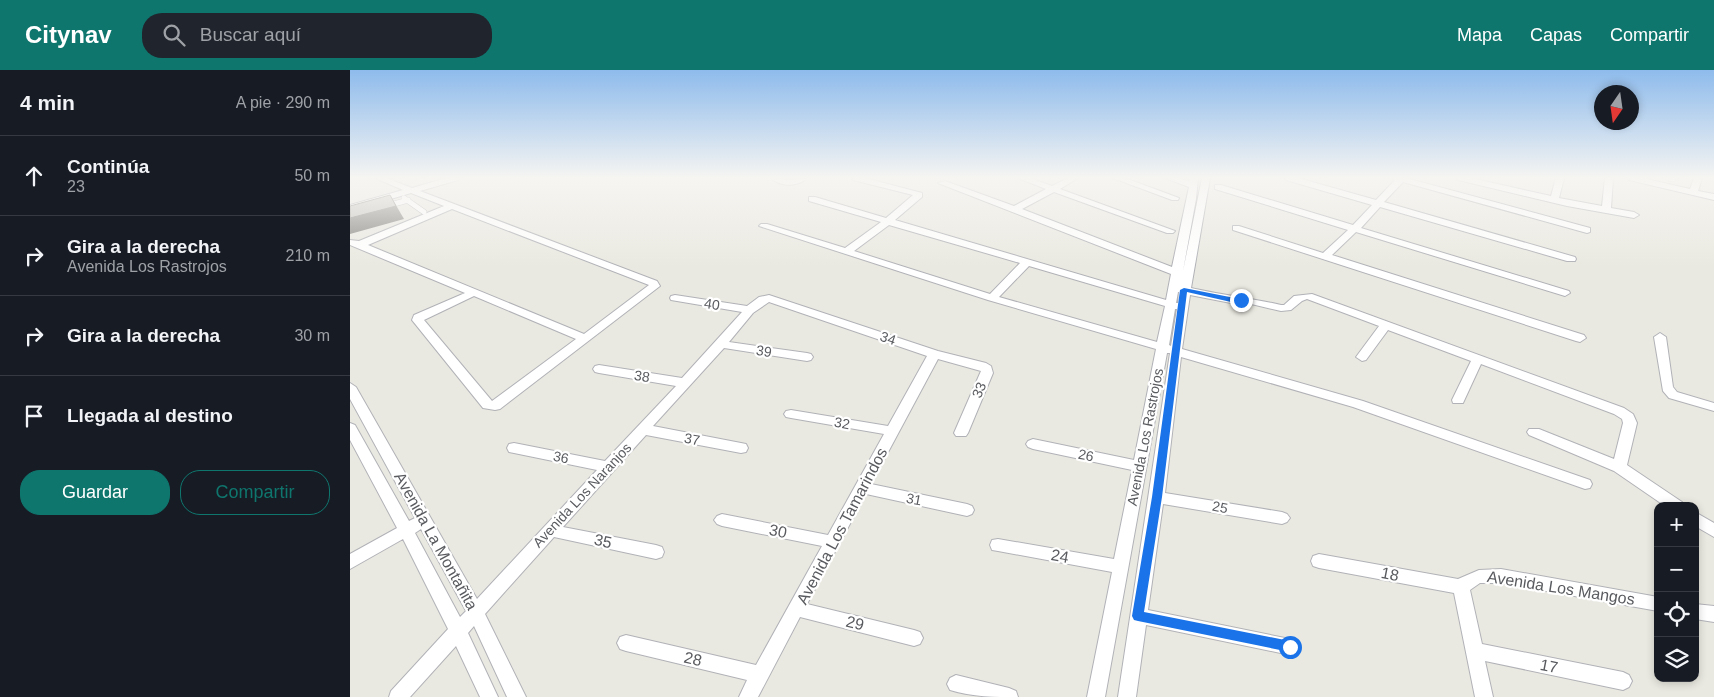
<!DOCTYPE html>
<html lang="es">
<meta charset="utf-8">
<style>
:root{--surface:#171b24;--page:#20242c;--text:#f1f3f6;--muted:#9ea1a6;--line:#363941;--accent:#0f766e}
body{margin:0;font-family:Helvetica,sans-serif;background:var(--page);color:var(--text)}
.controls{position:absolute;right:15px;bottom:15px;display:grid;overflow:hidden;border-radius:10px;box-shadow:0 2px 8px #0003}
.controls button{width:45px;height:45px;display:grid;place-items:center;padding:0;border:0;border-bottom:1px solid var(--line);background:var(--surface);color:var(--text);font:25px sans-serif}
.compass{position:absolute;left:1244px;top:15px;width:45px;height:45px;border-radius:50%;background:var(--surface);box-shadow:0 2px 8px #0003;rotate:193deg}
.stop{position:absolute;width:15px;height:15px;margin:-11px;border:4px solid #1a73e8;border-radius:50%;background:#fff}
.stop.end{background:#1a73e8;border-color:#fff;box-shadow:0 1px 5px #0008}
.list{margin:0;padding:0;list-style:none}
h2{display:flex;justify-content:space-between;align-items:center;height:65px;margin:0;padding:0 20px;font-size:21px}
h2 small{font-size:16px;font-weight:400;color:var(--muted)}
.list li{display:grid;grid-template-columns:32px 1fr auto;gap:15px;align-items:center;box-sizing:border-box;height:80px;padding:0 20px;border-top:1px solid var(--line)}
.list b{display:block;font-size:19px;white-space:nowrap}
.list p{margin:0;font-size:16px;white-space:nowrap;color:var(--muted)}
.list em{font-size:16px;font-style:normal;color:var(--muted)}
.actions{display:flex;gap:10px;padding:15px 20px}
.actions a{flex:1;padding:11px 0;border:1px solid var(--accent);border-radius:20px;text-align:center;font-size:18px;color:var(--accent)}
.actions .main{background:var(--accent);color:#fff}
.icon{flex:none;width:28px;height:28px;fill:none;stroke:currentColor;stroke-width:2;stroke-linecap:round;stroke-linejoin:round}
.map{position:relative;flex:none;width:1364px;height:627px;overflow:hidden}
header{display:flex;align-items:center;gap:30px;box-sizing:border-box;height:70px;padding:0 25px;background:var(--accent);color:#fff}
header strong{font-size:24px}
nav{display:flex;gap:28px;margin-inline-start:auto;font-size:18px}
.search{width:350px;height:45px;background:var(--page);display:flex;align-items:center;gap:12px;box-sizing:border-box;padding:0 18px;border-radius:20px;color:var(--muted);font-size:19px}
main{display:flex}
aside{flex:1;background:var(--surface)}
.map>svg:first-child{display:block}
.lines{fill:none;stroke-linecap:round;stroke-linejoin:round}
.service-casing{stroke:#b1b2b7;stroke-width:6}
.minor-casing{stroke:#b1b2b7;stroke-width:2}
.service{stroke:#fff;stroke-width:5}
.minor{fill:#fff;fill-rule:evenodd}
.shaded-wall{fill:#8a8884}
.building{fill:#c5c3bd;stroke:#8a8884}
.route{fill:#1a73e8}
.labels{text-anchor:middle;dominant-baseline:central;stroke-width:4.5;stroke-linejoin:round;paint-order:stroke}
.street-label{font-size:14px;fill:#595b5f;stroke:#fff}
.near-street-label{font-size:16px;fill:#595b5f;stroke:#fff}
</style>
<header>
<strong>Citynav</strong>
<div class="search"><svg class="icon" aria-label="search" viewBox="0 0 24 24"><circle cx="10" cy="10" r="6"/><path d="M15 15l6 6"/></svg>Buscar aquí</div>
<nav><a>Mapa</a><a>Capas</a><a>Compartir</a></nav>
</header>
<main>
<aside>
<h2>4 min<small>A pie · 290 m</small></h2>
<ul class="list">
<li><svg class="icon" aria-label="ahead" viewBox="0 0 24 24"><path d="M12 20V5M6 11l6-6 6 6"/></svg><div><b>Continúa</b><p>23</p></div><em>50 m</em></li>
<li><svg class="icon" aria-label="right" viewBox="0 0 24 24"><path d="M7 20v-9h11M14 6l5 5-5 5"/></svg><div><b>Gira a la derecha</b><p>Avenida Los Rastrojos</p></div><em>210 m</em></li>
<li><svg class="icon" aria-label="right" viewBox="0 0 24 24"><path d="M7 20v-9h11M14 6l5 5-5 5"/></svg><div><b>Gira a la derecha</b></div><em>30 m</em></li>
<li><svg class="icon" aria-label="arrive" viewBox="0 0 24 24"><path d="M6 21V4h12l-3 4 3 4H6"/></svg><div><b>Llegada al destino</b></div></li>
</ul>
<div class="actions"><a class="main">Guardar</a><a>Compartir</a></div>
</aside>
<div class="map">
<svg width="1364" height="627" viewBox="0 0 1364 627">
<rect width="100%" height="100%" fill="#eae9e1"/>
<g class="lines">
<defs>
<path id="service" d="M1318,108L1323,109
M54,128L74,142
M37,136L58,130"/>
<path id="minor" d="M25,108H36L62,118L96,108H109L108,110L70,121L307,211L310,216L150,339L145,340L133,338L62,250L64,245L115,223L0,175V170L9,171L94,136L61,123L0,141V135L53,120ZM102,139L299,215L234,264L18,175ZM124,226L226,269L142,331L74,250Z
M421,108L439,110L457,108C448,117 430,117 421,108Z
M502,108H515L572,123V127L545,150L816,230L821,204L588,113L595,111L664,136L696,119L668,108H680L702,116L718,108H728L710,119L825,161L823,163H817L704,122L672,139L822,197L839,117L815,108H828L839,111L840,108H848L846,129L833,201L852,108H860L841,218C871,225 901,228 931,235H934L944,226L962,224L1274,338L1283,344L1287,353L1277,395L1332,432L1334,436H1315L1264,401L1179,365L1177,362L1179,359H1189L1264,389L1273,353L1272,349L1264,344L1131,294L1113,333H1103L1102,330L1121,291L1038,260L1016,290L1012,291L1006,287L1029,256L957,229L952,231L941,240L931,241L897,233H881L840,225L832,279L1013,331L1240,410L1242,414L1240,418L1235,419L1003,337L831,287L815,423L932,442L937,444L940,448L937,452L932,454L813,434L798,540L940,569L946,571L949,577L946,583L940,585L796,555L786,627H768L820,283H817L755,627H737L762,502L648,481L642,480L640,475L642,470L648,469L764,489L782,400L683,379L678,377L676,374L678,371L683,369L784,390L806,279L638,230L409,156L411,154H417L495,178L531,152L459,131V127H465L536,148L563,125L503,110ZM539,155L670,193L640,224L504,181ZM679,196L815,236L807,272L649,227ZM828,222H829L828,233H826ZM825,239H827L821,276L819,275Z
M763,108H775L829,128L828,130H822Z
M935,108H948L1026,130L1045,110L1043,108H1056L1240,158V162L1237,163L1053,112L1034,132L1225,187L1226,189L1225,191H1217L1030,137L1011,158L1219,221L1220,223L1215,226L1006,162L982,185L1234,265L1236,268L1230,272L1226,271L883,160V156H889L973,183L998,160L865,119V115H871L1003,155L1022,135L936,110Z
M1107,108H1121L1201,126L1206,108H1214L1209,128L1252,136L1255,108H1263L1261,138L1284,142L1289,145L1284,148L1217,136L1108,110Z
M1278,108H1292L1340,119L1344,108H1352L1348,121L1364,124V130L1279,110Z
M325,225L397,236L409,227L419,225L588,281L636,293L641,296L643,303L618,363L616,366H606L604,363L631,301L588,289L521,414L617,434L622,436L624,440L622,444L617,446L516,424L457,534L564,560L570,562L573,568L570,574L564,576L450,547L408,627H389L397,610L276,581L270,579L267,573L270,567L276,565L406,595L472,476L372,456L367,454L364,450L367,446L372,444L478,465L534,364L441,348L436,347L434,344L436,341L441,340L538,356L577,286L419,232L403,243L379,272L457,283L461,284L463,287L461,290L457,291L374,278L303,356L391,373L396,374L398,378L396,382L391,383L296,365L213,457L306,475L312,477L314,482L312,487L306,489L204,467L135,544L176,627H157L124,556L118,563L148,627H130L106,576L60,627H39L41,621L98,559L53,469L0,499V484L47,458L0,370V353L5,355L59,451L65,448L0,329V313L6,317L127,529L247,400L164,383L159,382L157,378L159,374L164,373L255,391L326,316L249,303L245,302L243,299L245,296L249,295L332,308L392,242L321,230L320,228L321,226ZM71,459L116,541L110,547L65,463Z
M1310,263L1316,267L1323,317L1327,322L1364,333V341L1319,328L1313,321L1304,267Z
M1345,442L1364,453V467L1345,456Z
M969,484L1108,509L1129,500L1151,499L1308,527V541L1151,513H1130L1120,520L1132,574L1273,602L1279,605L1282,611L1279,617L1273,620L1135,591L1143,627H1125L1104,523L969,498L963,496L961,491L963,486Z
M1345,534L1364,536V552L1345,549Z
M606,605L659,618L666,621L668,627C645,627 622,627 600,620L597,614L600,608Z"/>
</defs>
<use href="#service" class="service-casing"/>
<use href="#minor" class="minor-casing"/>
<use href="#service" class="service"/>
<use href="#minor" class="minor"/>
</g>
<path class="shaded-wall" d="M40,125L54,149L0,164V148Z"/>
<path class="building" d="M40,125L46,136L0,148V136Z"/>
<linearGradient id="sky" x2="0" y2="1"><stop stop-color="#8ebbec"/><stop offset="0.55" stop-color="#f6f5f2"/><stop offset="1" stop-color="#f6f5f2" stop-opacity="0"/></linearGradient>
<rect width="1364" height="196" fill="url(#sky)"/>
<path class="route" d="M834,218L895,230L881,232L837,222L812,427L794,542L940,571L944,573L946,577L944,580L940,582L788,551L784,550L782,546L802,427L830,220Z"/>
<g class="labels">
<g class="street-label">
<text transform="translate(362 234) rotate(9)">40</text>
<text transform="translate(538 268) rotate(19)">34</text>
<text transform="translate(414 281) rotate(8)">39</text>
<text transform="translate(292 306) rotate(9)">38</text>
<text transform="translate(629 320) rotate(-67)">33</text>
<text transform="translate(492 353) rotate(10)">32</text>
<text transform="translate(795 367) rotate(-79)">Avenida Los Rastrojos</text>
<text transform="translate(342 369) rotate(10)">37</text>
<text transform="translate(736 385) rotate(11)">26</text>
<text transform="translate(211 387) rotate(11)">36</text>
<text transform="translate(232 425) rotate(-47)">Avenida Los Naranjos</text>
<text transform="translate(564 429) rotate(11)">31</text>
<text transform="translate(870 437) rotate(10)">25</text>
</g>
<g class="near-street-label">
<text transform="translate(492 456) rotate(-62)">Avenida Los Tamarindos</text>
<text transform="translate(428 461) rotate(11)">30</text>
<text transform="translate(86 471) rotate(61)">Avenida La Montañita</text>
<text transform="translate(253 471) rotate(12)">35</text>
<text transform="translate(710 486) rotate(10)">24</text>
<text transform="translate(1040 504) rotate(11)">18</text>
<text transform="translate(1211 518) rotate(9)">Avenida Los Mangos</text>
<text transform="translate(505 553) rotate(14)">29</text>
<text transform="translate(343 589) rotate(13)">28</text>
<text transform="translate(1199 596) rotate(11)">17</text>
</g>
</g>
</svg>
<div class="controls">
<button>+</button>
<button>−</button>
<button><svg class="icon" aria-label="locate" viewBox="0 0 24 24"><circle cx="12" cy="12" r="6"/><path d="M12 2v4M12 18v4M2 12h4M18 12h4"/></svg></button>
<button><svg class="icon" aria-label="layers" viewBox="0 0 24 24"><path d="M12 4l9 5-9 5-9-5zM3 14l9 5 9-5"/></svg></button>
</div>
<svg class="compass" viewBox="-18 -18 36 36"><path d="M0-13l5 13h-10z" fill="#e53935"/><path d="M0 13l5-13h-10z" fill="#9ea1a6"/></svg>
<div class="stop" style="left:940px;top:577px"></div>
<div class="stop end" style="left:891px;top:230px"></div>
</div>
</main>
